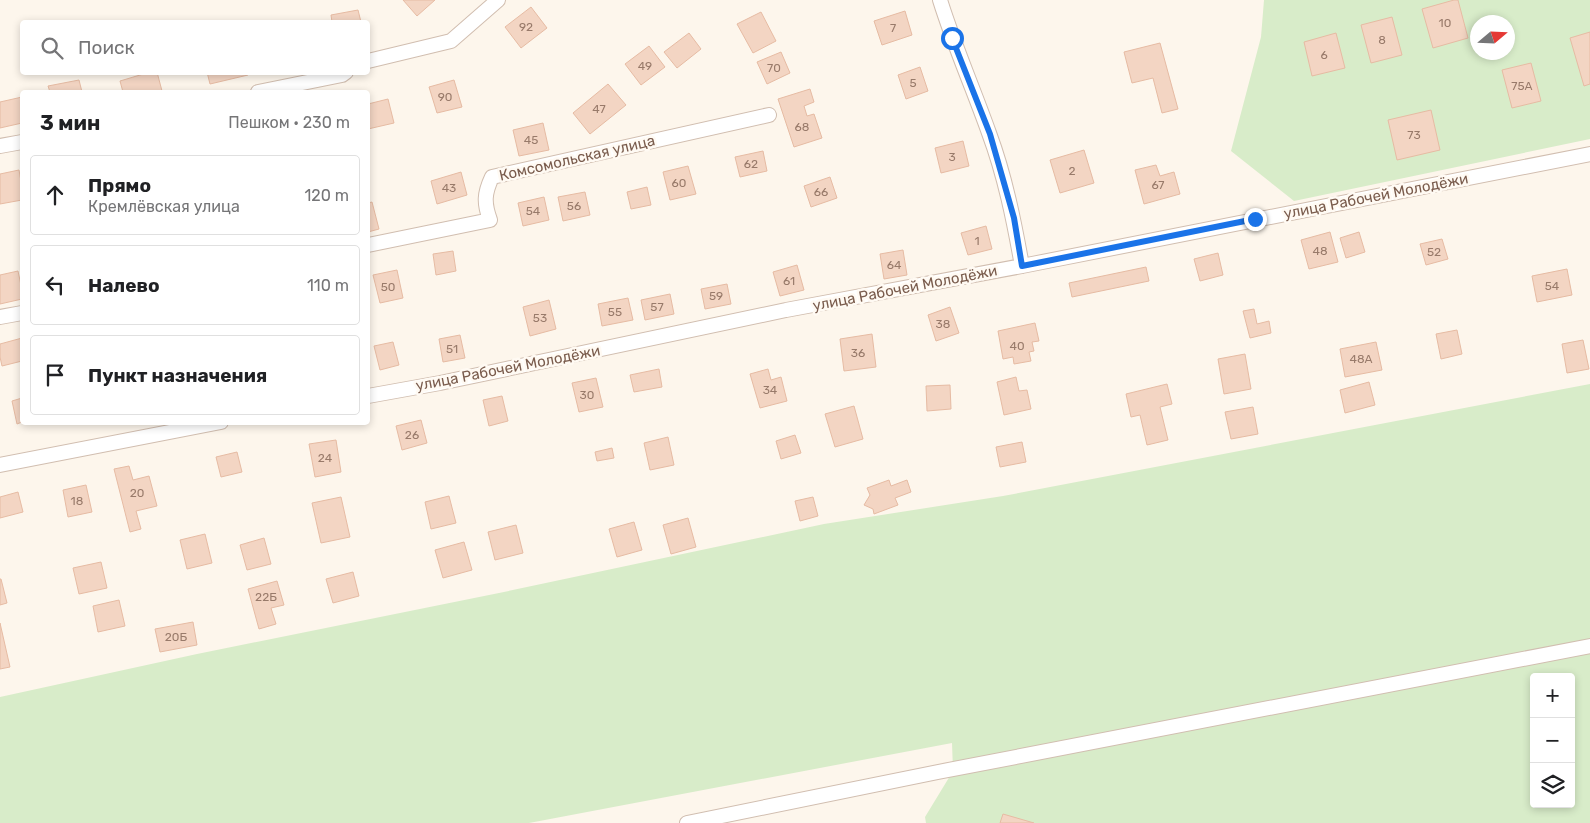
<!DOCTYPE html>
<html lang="ru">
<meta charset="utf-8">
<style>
:root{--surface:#fff;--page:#f6f6f6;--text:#202124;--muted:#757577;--line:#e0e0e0}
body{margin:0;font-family:Rubik,sans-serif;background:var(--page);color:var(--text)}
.controls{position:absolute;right:15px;bottom:15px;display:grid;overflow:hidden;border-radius:5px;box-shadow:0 2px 8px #0003}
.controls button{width:45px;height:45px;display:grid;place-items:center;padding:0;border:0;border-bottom:1px solid var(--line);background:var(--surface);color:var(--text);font:25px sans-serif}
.compass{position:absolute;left:1470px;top:15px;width:45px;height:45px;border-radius:50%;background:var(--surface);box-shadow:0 2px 8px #0003;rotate:71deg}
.stop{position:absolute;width:15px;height:15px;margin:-11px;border:4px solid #1a73e8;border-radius:50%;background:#fff}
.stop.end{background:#1a73e8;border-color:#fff;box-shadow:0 1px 5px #0008}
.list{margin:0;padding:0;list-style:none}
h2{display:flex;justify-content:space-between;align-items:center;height:65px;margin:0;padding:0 20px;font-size:21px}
h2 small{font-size:16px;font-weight:400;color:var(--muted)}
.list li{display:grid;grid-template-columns:32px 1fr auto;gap:15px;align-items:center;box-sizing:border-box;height:80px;margin:0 10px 10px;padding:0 10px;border:1px solid var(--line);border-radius:5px}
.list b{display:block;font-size:19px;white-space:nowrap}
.list p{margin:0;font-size:16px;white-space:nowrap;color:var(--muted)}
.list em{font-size:16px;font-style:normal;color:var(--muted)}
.icon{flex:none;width:28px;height:28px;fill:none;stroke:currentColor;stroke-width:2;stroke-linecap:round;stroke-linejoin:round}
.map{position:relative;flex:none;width:1590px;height:823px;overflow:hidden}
.search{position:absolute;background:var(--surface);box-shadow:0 2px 8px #0003;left:20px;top:20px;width:350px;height:55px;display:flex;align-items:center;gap:12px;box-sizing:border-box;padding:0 18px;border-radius:5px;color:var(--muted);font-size:19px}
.panel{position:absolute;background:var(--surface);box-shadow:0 2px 8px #0003;left:20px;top:90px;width:350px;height:335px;border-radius:5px}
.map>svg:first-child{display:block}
.green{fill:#d8ecc9;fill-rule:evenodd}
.building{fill:#f3d5c3;stroke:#e6bba3}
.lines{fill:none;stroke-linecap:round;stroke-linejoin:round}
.street-casing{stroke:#d1beb0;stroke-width:16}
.street{stroke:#fff;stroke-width:14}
.route{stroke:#1a73e8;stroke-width:6}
.labels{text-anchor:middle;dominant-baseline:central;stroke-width:5;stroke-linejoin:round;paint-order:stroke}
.number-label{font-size:12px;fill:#987a6a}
.street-label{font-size:15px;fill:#7a5c4d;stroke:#fffaf3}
</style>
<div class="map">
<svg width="1590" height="823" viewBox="0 0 1590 823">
<rect width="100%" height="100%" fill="#fdf6ec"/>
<path class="green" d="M1264,0H1590V139L1294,201L1231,151L1261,37ZM1478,22H1508V52H1478Z
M1590,384V823H926L925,817L953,771L952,743L529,823H0V697L197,654L499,593L824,524L1003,496ZM1534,677H1571V804H1534Z"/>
<path class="building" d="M403,0H435L417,16Z
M1454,0H1458L1468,38L1433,48L1422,9Z
M531,7L547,28L521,48L505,27Z
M358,10L361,22H332L331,15Z
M905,11L912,35L882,45L874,21Z
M761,12L776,41L753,53L737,24Z
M1392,17L1402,55L1371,63L1361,25Z
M1590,32V84L1584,86L1570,38Z
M689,33L701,49L677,68L664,52Z
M1336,33L1345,68L1312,76L1304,42Z
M1160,43L1178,109L1162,113L1153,78L1132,83L1124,52Z
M649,46L665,67L641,85L625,64Z
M781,52L790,73L767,84L757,62Z
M1531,63L1541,101L1512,108L1502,70Z
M920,67L928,91L906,99L898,75Z
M150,72H157L162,91L157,92H123L120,81Z
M207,72H248V75L210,84Z
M79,80L82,92H50L48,86Z
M454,80L462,107L437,113L429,87Z
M608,84L626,105L590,134L573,113Z
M810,89L814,102L804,106L807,116L814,114L822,138L794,147L778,99Z
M22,97V123L0,128V102Z
M388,99L394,123L368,129V104Z
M1431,110L1440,150L1397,160L1388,120Z
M543,123L549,150L519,156L513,130Z
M963,141L969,166L941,173L935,148Z
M1084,150L1094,183L1060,193L1050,160Z
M763,151L767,171L740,177L735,157Z
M1156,165L1160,176L1174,172L1180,194L1144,204L1135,170Z
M688,166L696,194L670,200L663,172Z
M19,170L22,187V200L0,204V174Z
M461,172L467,195L437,204L431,181Z
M830,177L837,198L811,207L804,186Z
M647,187L651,205L631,209L627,192Z
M585,192L590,215L563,221L558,197Z
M544,197L549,220L523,226L518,203Z
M372,202L379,229L368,232V203Z
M986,226L992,249L968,255L961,233Z
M1330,232L1338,262L1309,269L1301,240Z
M1359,232L1365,252L1346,258L1340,238Z
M1442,239L1448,259L1426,265L1420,244Z
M903,250L907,275L884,279L880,254Z
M453,251L456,271L436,275L433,254Z
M1218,253L1223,275L1200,281L1194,259Z
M797,265L804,290L780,296L773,272Z
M1146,267L1149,281L1072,297L1069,283Z
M1567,269L1572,295L1537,302L1532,276Z
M397,270L403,298L380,303L373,275Z
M18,271L22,290V299L0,304V275Z
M727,284L731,304L705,309L701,289Z
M670,294L674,314L645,320L641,300Z
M628,298L633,320L602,326L598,304Z
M549,300L556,329L530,336L523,307Z
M950,307L959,333L936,341L928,315Z
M1254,309L1257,324L1269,321L1271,333L1250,338L1243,311Z
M1035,323L1039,341L1032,342L1034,351L1029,352L1031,361L1014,364L1013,357L1003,359L998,331Z
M1457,330L1462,354L1441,359L1436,334Z
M872,334L876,367L844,371L840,339Z
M460,335L465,358L443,362L439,339Z
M22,338V361L2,366L0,357V344Z
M1583,340L1589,369L1567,373L1562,344Z
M393,342L399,365L380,370L374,346Z
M1376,342L1382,370L1345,377L1340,349Z
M1245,354L1251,389L1224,394L1218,359Z
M659,369L662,387L634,392L630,375Z
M768,369L771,380L781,377L787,401L760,408L750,374Z
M1016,377L1019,391L1027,390L1031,409L1004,415L997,382Z
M596,378L603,407L579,412L572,383Z
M1369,382L1375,405L1345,413L1340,390Z
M1167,384L1172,404L1160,407L1168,440L1147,445L1140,415L1131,417L1126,394Z
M950,385L951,409L927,411L926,386Z
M502,396L508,421L489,426L483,400Z
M22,398V422L17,424L12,401Z
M854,406L863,439L835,447L825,414Z
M1253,407L1258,434L1231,439L1225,412Z
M421,420L427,443L402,450L396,426Z
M795,435L801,453L781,459L776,441Z
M668,437L674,465L650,470L644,443Z
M336,440L341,472L315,477L309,444Z
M1022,442L1026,462L1000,467L996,447Z
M612,448L614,458L597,461L595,452Z
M237,452L242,472L221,477L216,457Z
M129,466L133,480L149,476L157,506L136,511L141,529L130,532L114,469Z
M889,480L891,486L907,480L911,492L895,498L898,505L874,514L873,509L864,505L870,495L867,488Z
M86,485L92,512L68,517L63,490Z
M18,492L23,512L0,518V497Z
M449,496L456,523L431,529L425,502Z
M341,497L350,537L321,543L312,503Z
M813,497L818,516L800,521L795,501Z
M688,518L696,547L671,554L663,525Z
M634,522L642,550L617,557L609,529Z
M516,525L523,553L495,560L488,532Z
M205,534L212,563L187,569L180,540Z
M264,538L271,564L247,570L240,545Z
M464,542L472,570L443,578L435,550Z
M101,562L107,588L79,594L73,568Z
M353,572L359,596L333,603L326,579Z
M0,579H1L7,603L0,605Z
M277,581L284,605L271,608L276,624L259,629L248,589Z
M119,600L125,626L98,632L93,606Z
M193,622L197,645L160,652L155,629Z
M0,623L10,667L0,669Z
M1003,814L1034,823H1000Z"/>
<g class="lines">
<defs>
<path id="street" d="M940,0C954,45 973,88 989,133C1005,176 1014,221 1022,266
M368,61L451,41L498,0
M258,92L342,75L346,72
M0,146L22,142
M368,245L490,220C484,203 484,194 492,177L769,115
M0,317L22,313
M368,396L440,383L786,310L1022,266L1590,154
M0,465L221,422
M687,823L938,772L1590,646"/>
</defs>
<use href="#street" class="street-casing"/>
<use href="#street" class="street"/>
</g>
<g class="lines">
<path class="route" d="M952,38L990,134L1014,218L1022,266L1255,219"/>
</g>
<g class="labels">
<g class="number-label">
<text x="1445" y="23">10</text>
<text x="526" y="27">92</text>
<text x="893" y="28">7</text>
<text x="1382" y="40">8</text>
<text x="1324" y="55">6</text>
<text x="645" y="66">49</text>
<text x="774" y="68">70</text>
<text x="913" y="83">5</text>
<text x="1522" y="86">75А</text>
<text x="445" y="97">90</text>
<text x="599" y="109">47</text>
<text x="802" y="127">68</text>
<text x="1414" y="135">73</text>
<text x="531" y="140">45</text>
<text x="952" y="157">3</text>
<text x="751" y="164">62</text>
<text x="1072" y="171">2</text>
<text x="679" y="183">60</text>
<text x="1158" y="185">67</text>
<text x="449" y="188">43</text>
<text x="821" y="192">66</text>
<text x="574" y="206">56</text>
<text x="533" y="211">54</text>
<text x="977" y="241">1</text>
<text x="1320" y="251">48</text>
<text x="1434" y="252">52</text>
<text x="894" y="265">64</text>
<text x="789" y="281">61</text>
<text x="1552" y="286">54</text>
<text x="388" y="287">50</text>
<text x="716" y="296">59</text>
<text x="657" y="307">57</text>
<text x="615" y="312">55</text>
<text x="540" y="318">53</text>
<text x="943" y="324">38</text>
<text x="1017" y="346">40</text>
<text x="452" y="349">51</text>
<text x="858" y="353">36</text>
<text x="1361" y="359">48А</text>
<text x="770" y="390">34</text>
<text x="587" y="395">30</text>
<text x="412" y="435">26</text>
<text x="325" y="458">24</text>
<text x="137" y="493">20</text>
<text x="77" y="501">18</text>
<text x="266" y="597">22Б</text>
<text x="176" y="637">20Б</text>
</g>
<g class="street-label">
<text transform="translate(577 158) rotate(-13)">Комсомольская улица</text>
<text transform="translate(1376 196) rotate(-11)">улица Рабочей Молодёжи</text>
<text transform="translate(905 288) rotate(-11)">улица Рабочей Молодёжи</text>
<text transform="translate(508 368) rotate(-11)">улица Рабочей Молодёжи</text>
</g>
</g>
</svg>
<div class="controls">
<button>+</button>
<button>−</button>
<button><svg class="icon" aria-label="layers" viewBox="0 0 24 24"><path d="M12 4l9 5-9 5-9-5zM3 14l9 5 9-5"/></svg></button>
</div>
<svg class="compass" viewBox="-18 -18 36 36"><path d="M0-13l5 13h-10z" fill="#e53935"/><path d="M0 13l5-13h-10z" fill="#757577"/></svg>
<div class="stop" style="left:952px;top:38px"></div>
<div class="stop end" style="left:1255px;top:219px"></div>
<div class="search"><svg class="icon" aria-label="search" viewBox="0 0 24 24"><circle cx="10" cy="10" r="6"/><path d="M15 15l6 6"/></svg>Поиск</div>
<section class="panel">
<h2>3 мин<small>Пешком · 230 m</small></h2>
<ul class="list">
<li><svg class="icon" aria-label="ahead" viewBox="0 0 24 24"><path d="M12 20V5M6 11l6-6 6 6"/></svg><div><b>Прямо</b><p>Кремлёвская улица</p></div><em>120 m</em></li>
<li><svg class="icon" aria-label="left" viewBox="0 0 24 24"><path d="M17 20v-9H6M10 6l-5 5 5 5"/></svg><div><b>Налево</b></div><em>110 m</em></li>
<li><svg class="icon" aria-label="arrive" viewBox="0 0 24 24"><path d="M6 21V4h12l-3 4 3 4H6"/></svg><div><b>Пункт назначения</b></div></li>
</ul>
</section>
</div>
